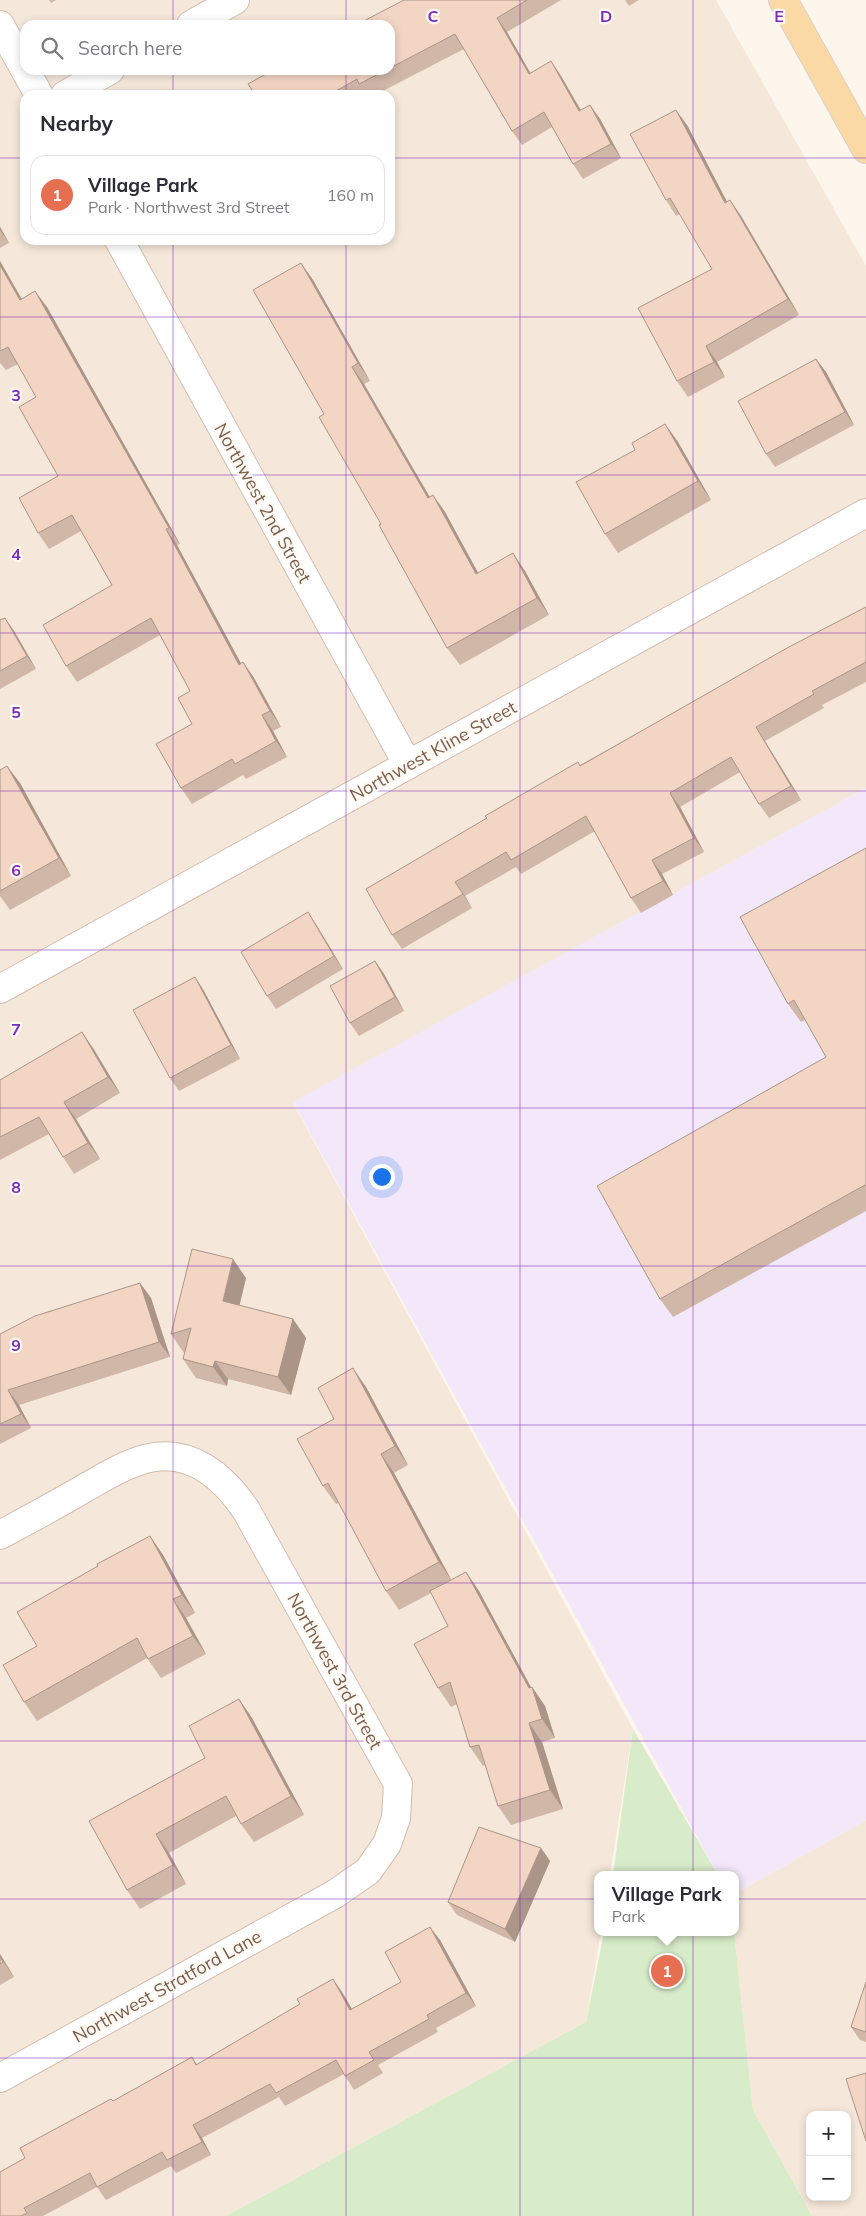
<!DOCTYPE html>
<meta charset="utf-8">
<style>
:root{--surface:#fff;--page:#f2f2f3;--text:#2b2b33;--muted:#7c7c81;--line:#e1e1e2;--accent:#e76f51}
body{margin:0;font-family:Mulish,sans-serif;background:var(--page);color:var(--text)}
.controls{position:absolute;right:15px;bottom:15px;display:grid;overflow:hidden;border-radius:10px;box-shadow:0 2px 8px #0003}
.controls button{width:45px;height:45px;display:grid;place-items:center;padding:0;border:0;border-bottom:1px solid var(--line);background:var(--surface);color:var(--text);font:25px sans-serif}
.you{position:absolute;left:381px;top:1176px;width:18px;height:18px;margin:-12px;border:4px solid #fff;border-radius:50%;background:#1a73e8;box-shadow:0 0 0 8px #1a73e833}
.badge{display:grid;place-items:center;width:32px;height:32px;border-radius:50%;background:var(--accent);color:#fff;font-size:16px;font-weight:700}
.pin{position:absolute;translate:-50% -50%;border:2px solid #fff;box-shadow:0 1px 5px #0006}
.popup{position:absolute;left:594px;top:1871px;width:145px;height:65px;box-sizing:border-box;display:grid;place-content:center;border-radius:10px;background:var(--surface);filter:drop-shadow(0 1px 4px #0005);font-size:16px;white-space:nowrap;color:var(--muted)}
.popup b{font-size:19px;color:var(--text)}
.popup::after{content:'';position:absolute;left:50%;top:100%;margin-left:-10px;border:10px solid transparent;border-top-color:var(--surface)}
.list{margin:0;padding:0;list-style:none}
h2{display:flex;justify-content:space-between;align-items:center;height:65px;margin:0;padding:0 20px;font-size:21px}
h2 small{font-size:16px;font-weight:400;color:var(--muted)}
.list li{display:grid;grid-template-columns:32px 1fr auto;gap:15px;align-items:center;box-sizing:border-box;height:80px;margin:0 10px 10px;padding:0 10px;border:1px solid var(--line);border-radius:15px}
.list b{display:block;font-size:19px;white-space:nowrap}
.list p{margin:0;font-size:16px;white-space:nowrap;color:var(--muted)}
.list em{font-size:16px;font-style:normal;color:var(--muted)}
.icon{flex:none;width:28px;height:28px;fill:none;stroke:currentColor;stroke-width:2;stroke-linecap:round;stroke-linejoin:round}
.map{position:relative;flex:none;width:866px;height:2216px;overflow:hidden}
.search{position:absolute;background:var(--surface);box-shadow:0 2px 8px #0003;left:20px;top:20px;width:375px;height:55px;display:flex;align-items:center;gap:12px;box-sizing:border-box;padding:0 18px;border-radius:15px;color:var(--muted);font-size:19px}
.panel{position:absolute;background:var(--surface);box-shadow:0 2px 8px #0003;left:20px;top:90px;width:375px;height:155px;border-radius:15px}
.map>svg:first-child{display:block}
.residential{fill:#f5e8da;fill-rule:evenodd}
.education{fill:#f3e8fa}
.green{fill:#d8ecc9}
.lines{fill:none;stroke-linecap:round;stroke-linejoin:round}
.minor-casing{stroke:#d1beb0;stroke-width:30}
.major-casing{stroke:#dad1cd;stroke-width:30}
.minor{stroke:#fff;stroke-width:28}
.major{stroke:#fbd9a5;stroke-width:28}
.wall{fill:#d1b7a8}
.shaded-wall{fill:#aa9588}
.building{fill:#f3d5c3;stroke:#aa9588}
.grid{fill:none;stroke:#7b2cbf;stroke-width:1;stroke-opacity:0.55}
.labels{text-anchor:middle;dominant-baseline:central;stroke-width:4.5;stroke-linejoin:round;paint-order:stroke}
.street-label{font-size:18px;fill:#7a5c4d;stroke:#fffaf3}
.grid-label{font-size:16px;text-anchor:middle;font-weight:bold;fill:#7b2cbf;stroke:#fffaf3;stroke-width:4.5;stroke-linejoin:round;paint-order:stroke}
</style>
<div class="map">
<svg width="866" height="2216" viewBox="0 0 866 2216">
<rect width="100%" height="100%" fill="#fdf6ec"/>
<path class="residential" d="M0,0H716L866,266V788L293,1103L633,1729L610,1875H598V1932H601L586,2022L226,2216H0ZM25,25H390V70H25ZM25,95H390V240H25Z
M866,1820V2216H812L753,2110L734,1932H736V1893ZM810,2115H847V2197H810Z"/>
<path class="education" d="M866,788V1820L736,1893V1875H718L293,1102Z"/>
<path class="green" d="M633,1729L718,1875H613Z
M604,1932H734L753,2110L812,2216H226L586,2022Z"/>
<g class="lines">
<defs>
<path id="minor" d="M0,25L39,95
M191,25L235,0
M65,95L110,70
M119,240L408,765
M0,989L866,513
M0,1535C28,1520 56,1505 83,1489C103,1478 123,1465 145,1459C189,1447 223,1476 246,1510L398,1784L396,1818L387,1844L368,1871L335,1894L0,2078"/>
<path id="major" d="M783,0L866,149"/>
</defs>
<use href="#minor" class="minor-casing"/>
<use href="#major" class="major-casing"/>
<use href="#minor" class="minor"/>
<use href="#major" class="major"/>
</g>
<path class="wall" d="M49,0H56L51,3Z
M404,0H561L507,32L530,74L551,61L561,76L581,110L590,105L600,119L621,158L583,179L573,164L552,127L522,145L512,131L464,49L375,95H367L366,94L364,95H255L273,70H390V25Z
M625,0H639L629,6Z
M687,125L727,202L730,200L741,216L799,315L717,362L725,377L688,397L677,381L712,269L680,214L676,216L666,200Z
M0,227L9,243L0,248Z
M0,261L22,299L47,307L180,544L177,545L241,664L243,662L254,678L281,727L273,731L287,757L246,779L243,775L192,804L181,788L192,724L190,691L160,635L77,682L66,666L112,585L81,531L49,549L38,533L58,476L36,397L18,364L6,370L0,363Z
M301,263L313,280L370,381L364,384L430,497L433,495L445,512L478,573L525,571L549,615L460,665L447,648L324,414Z
M816,359L826,372L854,425L775,467L766,454Z
M665,424L678,442L711,500L618,553L605,534L635,450Z
M866,607V682L822,705L824,708L765,741L801,800L769,818L759,804L740,772L680,807L704,852L662,874L673,895L641,913L631,898L595,831L521,874L516,867L465,896L472,908L402,949L392,935L580,765Z
M5,618L14,631L36,669L0,689V620Z
M0,770L20,783L71,876L10,910L0,896Z
M866,848V1211L673,1317L660,1299L826,1057L805,1020L801,1022L788,1004Z
M308,912L317,926L343,969L276,1009L267,996Z
M375,961L384,974L404,1011L359,1036L350,1023Z
M195,977L204,991L240,1059L179,1091L170,1078Z
M93,1048L120,1093L76,1119L100,1159L74,1174L63,1157L49,1134L0,1160V1080Z
M246,1278L239,1306L293,1319L306,1338L291,1395L228,1379L227,1386L196,1378L183,1359L185,1352L184,1353L171,1334Z
M140,1283L151,1298L170,1357L19,1405L31,1428L0,1444V1334Z
M366,1387L408,1465L394,1473L451,1580L466,1572L479,1591L531,1687H532L545,1706L555,1738L542,1742L563,1809L511,1825L498,1806L485,1765L483,1766L470,1747L457,1704L451,1707L438,1688L448,1626L431,1593L399,1610L386,1591L339,1503L336,1504L323,1486L334,1419Z
M150,1536L163,1555L195,1613L186,1618L206,1654L161,1678L147,1658L37,1721L24,1702L37,1646Z
M239,1699L252,1718L304,1815L254,1842L241,1824L236,1816L169,1853L186,1884L140,1909L127,1890L89,1821L205,1758Z
M541,1848L550,1861L515,1942L457,1915L448,1902Z
M440,1940L476,2006L436,2028L438,2032L378,2065L383,2073L354,2090L344,2074L285,2106L279,2097L202,2138L211,2155L176,2173L171,2166L106,2200L97,2187L43,2216H0L25,2158L113,2101L192,2057L197,2064L342,1992L352,2009L401,1982Z
M0,1954L14,1977L0,1985Z
M866,1982V2042L860,2040L851,2027Z"/>
<path class="shaded-wall" d="M497,18L507,32L539,88L529,74Z
M551,61L561,76L589,125L579,111Z
M590,105L600,119L621,158L611,144Z
M676,110L687,125L736,219L725,203Z
M730,200L741,216L799,315L788,299Z
M0,227L9,243L0,230Z
M0,261L31,316L20,300L0,265Z
M301,263L313,280L370,381L358,363Z
M35,291L47,307L180,544L169,528Z
M706,346L717,362L725,377L714,362Z
M816,359L826,372L854,425L845,412Z
M352,367L364,384L440,515L428,498Z
M665,424L678,442L711,500L698,481Z
M433,495L445,512L488,591L476,574Z
M166,529L177,545L250,680L239,665Z
M513,553L525,571L549,615L537,598Z
M5,618L14,631L36,669L27,656Z
M243,662L254,678L281,727L270,711Z
M262,715L273,731L287,757L276,741Z
M756,727L765,741L801,800L791,786Z
M7,766L20,783L71,876L59,858Z
M670,793L680,807L704,852L694,838Z
M652,860L662,874L673,895L663,881Z
M455,882L465,896L472,908L463,894Z
M308,912L317,926L343,969L334,956Z
M375,961L384,974L404,1011L395,997Z
M195,977L204,991L240,1059L231,1045Z
M82,1032L93,1048L120,1093L108,1077Z
M64,1102L76,1119L100,1159L88,1143Z
M233,1259L246,1278L236,1320L223,1301Z
M140,1283L151,1298L170,1357L159,1342Z
M293,1319L306,1338L291,1395L278,1377Z
M215,1361L228,1379L227,1386L213,1367Z
M353,1368L366,1387L408,1465L395,1446Z
M8,1390L19,1405L31,1428L21,1414Z
M381,1454L394,1473L452,1581L439,1562Z
M150,1536L163,1555L195,1613L182,1595Z
M466,1572L479,1591L533,1691L532,1687L545,1706L555,1738L542,1719L529,1688Z
M173,1599L186,1618L206,1654L193,1636Z
M239,1699L252,1718L304,1815L291,1796Z
M529,1723L542,1742L563,1809L550,1790Z
M156,1834L169,1853L186,1884L173,1865Z
M541,1848L550,1861L515,1942L505,1929Z
M430,1927L440,1940L476,2006L466,1993Z
M0,1954L14,1977L0,1957Z
M333,1979L342,1992L360,2023L350,2010Z
M193,2125L202,2138L211,2155L202,2142Z"/>
<path class="building" d="M404,0H527L497,18L529,74L551,61L579,111L590,105L611,144L573,164L544,112L512,131L455,34L390,68V25H356Z
M273,70H386L359,84L357,79L329,95H255L248,84Z
M676,110L725,203L730,200L788,299L706,346L714,362L677,381L638,308L712,269L670,198L666,200L630,134Z
M301,263L358,363L352,367L428,498L433,495L476,574L513,553L537,598L447,648L379,525L381,524L319,417L324,414L253,290Z
M0,265L20,300L35,291L169,528L166,529L239,665L243,662L270,711L262,715L276,741L235,764L232,759L181,788L156,744L192,724L178,698L190,691L151,618L66,666L43,625L112,585L72,515L38,533L19,498L58,476L19,407L36,397L8,347L0,351Z
M816,359L845,412L766,454L738,401Z
M665,424L698,481L605,534L576,482L635,450L632,443Z
M866,607V662L812,691L814,694L756,727L791,786L759,804L731,757L670,793L694,838L652,860L663,881L631,898L586,816L511,860L506,852L455,882L463,894L392,935L366,889L487,818L485,816L578,762L580,766L787,648Z
M5,618L27,656L0,671V620Z
M7,766L59,858L0,891V770Z
M866,848V1186L865,1185L660,1299L597,1186L826,1057L794,1000L788,1004L740,917Z
M308,912L334,956L267,996L241,952Z
M375,961L395,997L350,1023L330,986Z
M195,977L231,1045L170,1078L133,1010Z
M82,1032L108,1077L64,1102L88,1143L63,1157L39,1117L0,1137V1080Z
M192,1249L233,1259L223,1301L293,1319L278,1377L215,1361L213,1367L183,1359L191,1328L171,1334Z
M140,1283L159,1342L8,1390L21,1414L0,1424V1334L35,1316Z
M353,1368L395,1446L381,1454L439,1562L386,1591L328,1483L323,1486L297,1439L334,1419L318,1388Z
M150,1536L182,1595L173,1599L193,1636L148,1659L137,1638L24,1702L3,1665L37,1646L17,1612L98,1566L97,1564Z
M466,1572L529,1688L532,1687L542,1719L529,1723L550,1790L498,1806L479,1745L470,1747L450,1682L438,1688L414,1644L448,1626L430,1591Z
M239,1699L291,1796L241,1824L226,1796L156,1834L173,1865L127,1890L89,1821L205,1758L189,1726Z
M479,1827L541,1848L505,1929L448,1902Z
M430,1927L466,1993L427,2015L429,2019L369,2052L374,2060L345,2076L336,2060L276,2093L270,2084L193,2125L202,2142L167,2160L162,2152L97,2187L90,2173L24,2208L27,2213L21,2216H0V2172L25,2158L20,2148L111,2099L113,2101L192,2057L196,2065L300,2004L297,1999L333,1979L350,2010L401,1982L385,1952Z
M0,1957L3,1962L0,1964Z
M866,1982V2032L851,2027Z
M866,2073V2141L846,2079Z"/>
<path class="grid" d="M173,0V25M346,0V25M520,0V2216M693,0V2216M173,70V95M346,70V95M0,158H25M390,158H866M173,240V2216M346,240V2216M0,317H866M0,475H866M0,633H866M0,791H866M0,950H866M0,1108H866M0,1266H866M0,1425H866M0,1583H866M0,1741H866M0,1899H866M0,2058H866"/>
<g class="labels">
<g class="street-label">
<text transform="translate(263 503) rotate(61)">Northwest 2nd Street</text>
<text transform="translate(433 751) rotate(-29)">Northwest Kline Street</text>
<text transform="translate(335 1671) rotate(61)">Northwest 3rd Street</text>
<text transform="translate(167 1986) rotate(-29)">Northwest Stratford Lane</text>
</g>
</g>
<g class="grid-label">
<text x="433" y="22">C</text>
<text x="606" y="22">D</text>
<text x="779" y="22">E</text>
<text x="16" y="401">3</text>
<text x="16" y="560">4</text>
<text x="16" y="718">5</text>
<text x="16" y="876">6</text>
<text x="16" y="1035">7</text>
<text x="16" y="1193">8</text>
<text x="16" y="1351">9</text>
</g>
</svg>
<div class="controls">
<button>+</button>
<button>−</button>
</div>
<div class="you"></div>
<div class="pin badge" style="left:667px;top:1971px">1</div>
<div class="popup"><b>Village Park</b>Park</div>
<div class="search"><svg class="icon" aria-label="search" viewBox="0 0 24 24"><circle cx="10" cy="10" r="6"/><path d="M15 15l6 6"/></svg>Search here</div>
<section class="panel">
<h2>Nearby<small></small></h2>
<ul class="list">
<li><span class="badge">1</span><div><b>Village Park</b><p>Park · Northwest 3rd Street</p></div><em>160 m</em></li>
</ul>
</section>
</div>
